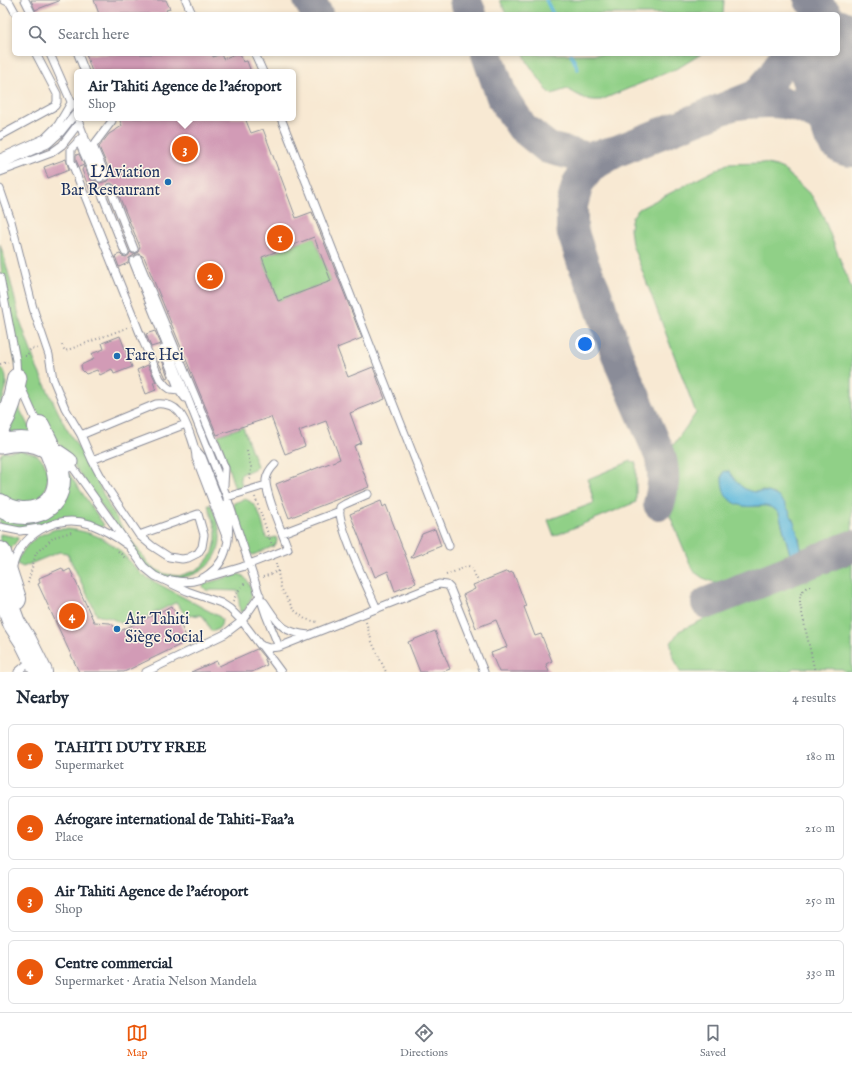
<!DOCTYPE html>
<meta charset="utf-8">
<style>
:root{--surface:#fff;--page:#f6f6f7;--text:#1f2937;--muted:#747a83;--line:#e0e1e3;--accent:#ea580c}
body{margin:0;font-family:"IM FELL English",serif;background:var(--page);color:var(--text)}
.you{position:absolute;left:585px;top:344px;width:14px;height:14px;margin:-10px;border:3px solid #fff;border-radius:50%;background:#1a73e8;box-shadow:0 0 0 6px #1a73e833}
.badge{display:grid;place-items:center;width:26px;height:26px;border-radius:50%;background:var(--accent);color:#fff;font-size:13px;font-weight:700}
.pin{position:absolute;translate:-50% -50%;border:2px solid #fff;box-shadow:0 1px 4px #0006}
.popup{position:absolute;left:74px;top:69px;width:222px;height:52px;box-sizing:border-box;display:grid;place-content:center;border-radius:6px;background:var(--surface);filter:drop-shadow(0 1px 3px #0005);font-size:13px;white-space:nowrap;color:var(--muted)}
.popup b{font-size:15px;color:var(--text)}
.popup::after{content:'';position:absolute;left:50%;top:100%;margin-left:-8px;border:8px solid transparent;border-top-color:var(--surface)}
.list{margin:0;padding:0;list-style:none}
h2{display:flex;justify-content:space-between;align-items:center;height:52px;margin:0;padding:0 16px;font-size:17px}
h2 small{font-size:13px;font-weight:400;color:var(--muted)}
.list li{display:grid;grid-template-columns:26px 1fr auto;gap:12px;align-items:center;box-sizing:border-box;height:64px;margin:0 8px 8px;padding:0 8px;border:1px solid var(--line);border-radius:6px}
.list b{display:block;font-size:15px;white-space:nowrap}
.list p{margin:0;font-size:13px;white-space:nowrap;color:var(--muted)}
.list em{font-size:13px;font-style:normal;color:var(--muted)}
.icon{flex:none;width:22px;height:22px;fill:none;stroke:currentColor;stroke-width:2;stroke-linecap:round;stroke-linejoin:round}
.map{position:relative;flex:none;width:852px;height:672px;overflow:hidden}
.search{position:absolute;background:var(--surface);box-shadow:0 2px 6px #0003;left:12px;right:12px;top:12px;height:44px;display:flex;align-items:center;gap:10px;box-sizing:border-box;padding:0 14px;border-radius:6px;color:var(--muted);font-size:15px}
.sheet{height:340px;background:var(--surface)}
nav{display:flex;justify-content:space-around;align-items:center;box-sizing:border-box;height:56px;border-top:1px solid var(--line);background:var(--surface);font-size:11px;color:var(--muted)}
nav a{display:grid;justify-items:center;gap:2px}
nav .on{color:var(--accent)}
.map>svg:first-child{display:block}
.green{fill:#90d087;stroke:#568072}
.water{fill:#5fb9dd;stroke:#3d749e}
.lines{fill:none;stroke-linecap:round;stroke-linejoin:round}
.stream{stroke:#5fb9dd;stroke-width:3.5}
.taxiway{stroke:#8a8c98;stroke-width:32}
.runway{stroke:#8a8c98;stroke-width:80}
.building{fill:#d29bb6;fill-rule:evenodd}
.lane-casing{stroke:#8a8c98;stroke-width:9}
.secondary-casing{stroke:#8a8c98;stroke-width:21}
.primary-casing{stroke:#8a8c98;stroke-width:24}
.path{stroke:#8a8c98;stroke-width:2;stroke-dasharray:1 3;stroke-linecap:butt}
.lane{stroke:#fff;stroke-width:7}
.secondary{stroke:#fff;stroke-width:19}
.primary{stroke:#fff;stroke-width:22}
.poi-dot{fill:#1f6fb2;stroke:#fcf5e5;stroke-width:1.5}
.labels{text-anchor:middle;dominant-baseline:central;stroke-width:3;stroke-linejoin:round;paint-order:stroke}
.poi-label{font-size:16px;fill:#1b2f5e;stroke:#fcf5e5;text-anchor:start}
</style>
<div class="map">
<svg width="852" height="672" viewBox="0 0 852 672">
<rect width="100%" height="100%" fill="#fcf5e5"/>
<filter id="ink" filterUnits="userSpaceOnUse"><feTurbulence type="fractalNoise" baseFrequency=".025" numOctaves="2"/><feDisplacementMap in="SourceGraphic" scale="8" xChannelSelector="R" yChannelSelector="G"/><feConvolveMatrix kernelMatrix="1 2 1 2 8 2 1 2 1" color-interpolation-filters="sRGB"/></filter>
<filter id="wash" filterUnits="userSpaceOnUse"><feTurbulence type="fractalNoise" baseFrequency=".012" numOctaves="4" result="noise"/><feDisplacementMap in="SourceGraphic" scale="16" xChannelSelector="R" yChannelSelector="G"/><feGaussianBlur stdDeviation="0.9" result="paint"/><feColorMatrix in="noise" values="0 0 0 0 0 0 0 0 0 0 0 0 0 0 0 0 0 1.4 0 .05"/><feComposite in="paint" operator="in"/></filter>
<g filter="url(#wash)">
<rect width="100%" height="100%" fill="#f8e9d3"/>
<path class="green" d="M500,0H724L723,14H506Z
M524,54H701L680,67L601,100C584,101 581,96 567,89L552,94L549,93L528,63Z
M762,163L776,166L783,169L812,196L823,216L852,290V532L802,554L799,538L775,494L763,491L751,492L746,490L736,482L729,472L722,475C723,498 730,504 753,506C766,507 767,501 779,513L791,558L732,581L723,582H714L703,578L693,571L668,511L673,483L672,447L696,413L632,244L630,228L632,217L639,209L727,164Z
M311,229L334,288L314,287L278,301L261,255L275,252L302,242Z
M0,244L6,264L21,323L37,368L65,426L89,465L109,506L125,532L151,567L165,574L179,576L194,571L202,566L213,553L216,540V531L208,505H211C215,515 220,526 220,537C221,568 185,586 158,574C151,571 145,564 139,560L31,403C15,375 12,342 7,311C4,289 0,267 0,244Z
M0,367C12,374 3,399 0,409Z
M16,402L34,437L0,433Z
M243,427L257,466C252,472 244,471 240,476L242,487L238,490L235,489L218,435Z
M19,450C25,451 30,452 35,454C52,463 51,488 38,500C36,503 32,504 30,505L0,498V455L3,452Z
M631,461L635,462L636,465V502L554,536L548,520L594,503L588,479Z
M63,465L104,525L100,528L65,519L56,520L20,529L0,524V511L33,516Z
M245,499C260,504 262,524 266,537L268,539L276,537L277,540L276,544L274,546L253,555L249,553L233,505L234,503Z
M56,529C79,528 103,535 120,551C128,559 135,568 144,576L220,617L222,620L221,625L219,628L214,631H211L203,616L200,615L186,616L177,603H175L129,625C122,625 117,620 110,618C106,616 101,617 97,615L67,553L59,552L23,567L17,564C16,560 19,557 22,553C30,539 41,534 56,529Z
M0,534L17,537L18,539L0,564Z
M852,563V672H846L842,669L794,668L788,672H680L672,653L671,643L679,631L713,615Z
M238,574C247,575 253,589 251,598C250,603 246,608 243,612H240L238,591L206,590L203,587L204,584Z"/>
<path class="water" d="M724,471L729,472C736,481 742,491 755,492C761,492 767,491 773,494C791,501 799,537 802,554L791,558L779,513C765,499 753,511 737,504C733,502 729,499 726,496C723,489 720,478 724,471Z"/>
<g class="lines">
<path class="stream" d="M546,0L553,14
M571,54L578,69"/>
<path class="taxiway" d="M309,0L317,14
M465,0L471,14
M810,0L826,14
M838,24L852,30
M487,54L502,97L522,127L548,148L588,158L617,151L757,95L773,76L786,54
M737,104C774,100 797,100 828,122C837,129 846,135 852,145
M617,151L591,166L578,183L572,205V230L584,266L594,288L620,363L660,455C665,474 664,486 659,504
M707,603L852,546"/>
<path class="runway" d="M823,54L852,127"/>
</g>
<g id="blocks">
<path class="building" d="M31,0H59V1L35,10Z
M94,0H166L170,9L166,10L168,14H99Z
M86,54H213V57L221,54L223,59L235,54H240L243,62L247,61L251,72H92Z
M119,118H245L251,133L263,129L296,218L312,212L362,338L337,348L348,377L373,367L385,399L350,413L361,443L354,446L369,487L289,518L276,484L340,459L326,421L299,431L305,446L285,454L271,417L217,435L144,257L139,254H136L129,258L128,263L119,267L115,256L120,254L122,256L126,257L129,255L130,252L133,254H135L138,252L140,247L115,186L111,183L108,184L105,187V190L102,187L99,188L96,191V194L92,196L82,170L84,166L91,180L96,181L99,183L108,181L110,179L111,174L99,147L109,134L122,126ZM314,237L331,281L278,301L262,257Z
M79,154L84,165L79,167L76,160V155Z
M66,159L69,170L48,178L44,167Z
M155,331L161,344L151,347L146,334Z
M120,336L132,367L114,374L112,369L100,375L97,370L86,374L82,370L81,365L94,359L91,354L104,349L102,343Z
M162,360L168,377L166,378L158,361Z
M148,365L156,382H153L156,390L146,394L137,370Z
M381,501L383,507L386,505L416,583L395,591L388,571L375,577L350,514Z
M435,529L441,546L411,558L422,534Z
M62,568L64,572L70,569L94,622L110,623L120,631L172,606L188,641L124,672H79L38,584L40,583L39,578Z
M508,571L509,573L513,572L526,606L524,607L535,636L541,634L552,661L546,664L549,672H499L491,653L507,647L496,620L476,628L463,595L475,589L473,585Z
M435,631L450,669L442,672H420L408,642Z
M257,649L264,657L267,665L252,672H191L217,661L219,666Z"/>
</g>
</g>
<g filter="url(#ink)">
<use href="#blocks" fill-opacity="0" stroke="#8a8c98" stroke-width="1"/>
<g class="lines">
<defs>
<path id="lane" d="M4,0L10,3L16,14
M25,0L32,14
M186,0L192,14
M50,54L73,106
M78,54L85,72
M255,54L263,72
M281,118L449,546
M78,120L100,178
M84,135L71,149V161L143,341L160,379L166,386L170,389L179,390L185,398
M0,136L55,106L57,102V94L36,54
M78,140L94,176
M0,158L45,138L58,125L71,103
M0,165L48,144L60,133L76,113
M0,172L51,153L62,145L79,123
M106,176L93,146L112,121L111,118
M110,188L134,249
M0,189L11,221L33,308L49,355L53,379L65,408L81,435L92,460L106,486L139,535L152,546L169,557L182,559L188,558L198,553L202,547L204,535L198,514L139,535
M101,192L125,252
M138,259L225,468L224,485
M133,261L227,497C229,524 234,556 209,574C198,583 184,583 171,580
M0,277L16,360L17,378L38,425
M163,349L179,390
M81,435L156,404C178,402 184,417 190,434C193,443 196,450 196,458L227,539
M196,450L202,457L227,521
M92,460L186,424
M69,462L144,567L155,576L187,591L221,603L230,609L242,621L260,645L269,648L279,647L439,584L447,585L450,588L484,672
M266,485L227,497L266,615L279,647
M368,494L345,504L340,507C336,523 369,591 377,609
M0,527L20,531L39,528
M282,533L340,511
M12,570C19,535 55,513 90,524C103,529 115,536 126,544
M208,577L242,567L288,549C283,534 265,494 266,480C267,473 270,469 275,464
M264,602C279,624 281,632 309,635
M261,645L281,672
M18,672L32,660
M146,672L225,634L242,621L260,595"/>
<path id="secondary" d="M0,428C10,411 13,397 17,378
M0,444C31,437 43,444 68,462"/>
<path id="primary" d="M0,505C24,522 59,511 59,479C58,463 46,441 39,427
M0,553L15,599
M0,585L14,623L25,640L41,672"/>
</defs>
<use href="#lane" class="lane-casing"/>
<use href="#secondary" class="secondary-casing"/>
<use href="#primary" class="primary-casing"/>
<path class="path" d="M62,345L65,351L129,327
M25,356H27L30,349L38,348
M0,364L8,362
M247,451L251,467L250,481
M255,497L272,545
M118,551L125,558
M276,563L281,588L293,609L305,619L317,622
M446,575L468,566L471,567L478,581
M263,577L279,571
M28,583L36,553L54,537L72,532
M810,586C800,590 800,594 800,604L815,672
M233,601L238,591L245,583
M366,622L372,642L386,672"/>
<use href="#lane" class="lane"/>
<use href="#secondary" class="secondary"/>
<use href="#primary" class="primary"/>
</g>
</g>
<g class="poi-dot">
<circle cx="168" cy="182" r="4"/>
<circle cx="117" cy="356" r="4"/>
<circle cx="117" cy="629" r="4"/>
</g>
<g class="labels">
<g class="poi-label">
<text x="160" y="173" text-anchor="end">L’Aviation<tspan x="160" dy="18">Bar Restaurant</tspan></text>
<text x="125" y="356">Fare Hei</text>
<text x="125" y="620">Air Tahiti<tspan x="125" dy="18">Siège Social</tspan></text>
</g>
</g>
</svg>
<div class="you"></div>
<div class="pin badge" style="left:280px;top:238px">1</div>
<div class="pin badge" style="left:210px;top:276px">2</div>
<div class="pin badge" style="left:185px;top:149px">3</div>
<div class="popup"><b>Air Tahiti Agence de l'aéroport</b>Shop</div>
<div class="pin badge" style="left:72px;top:616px">4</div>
<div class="search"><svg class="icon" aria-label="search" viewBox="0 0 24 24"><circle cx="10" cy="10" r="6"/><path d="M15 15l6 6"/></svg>Search here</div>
</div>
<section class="sheet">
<h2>Nearby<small>4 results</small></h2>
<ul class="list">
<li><span class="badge">1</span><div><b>TAHITI DUTY FREE</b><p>Supermarket</p></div><em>180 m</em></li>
<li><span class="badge">2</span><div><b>Aérogare international de Tahiti-Faa'a</b><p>Place</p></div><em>210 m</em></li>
<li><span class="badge">3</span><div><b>Air Tahiti Agence de l'aéroport</b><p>Shop</p></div><em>250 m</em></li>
<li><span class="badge">4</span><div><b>Centre commercial</b><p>Supermarket · Aratia Nelson Mandela</p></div><em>330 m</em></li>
</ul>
</section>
<nav>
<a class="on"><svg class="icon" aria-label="map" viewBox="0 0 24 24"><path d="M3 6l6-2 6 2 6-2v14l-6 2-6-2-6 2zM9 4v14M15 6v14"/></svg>Map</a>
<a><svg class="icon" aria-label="directions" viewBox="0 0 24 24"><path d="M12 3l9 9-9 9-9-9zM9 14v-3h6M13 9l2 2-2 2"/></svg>Directions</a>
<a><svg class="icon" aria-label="saved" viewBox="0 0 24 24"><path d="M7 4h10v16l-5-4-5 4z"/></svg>Saved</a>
</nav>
